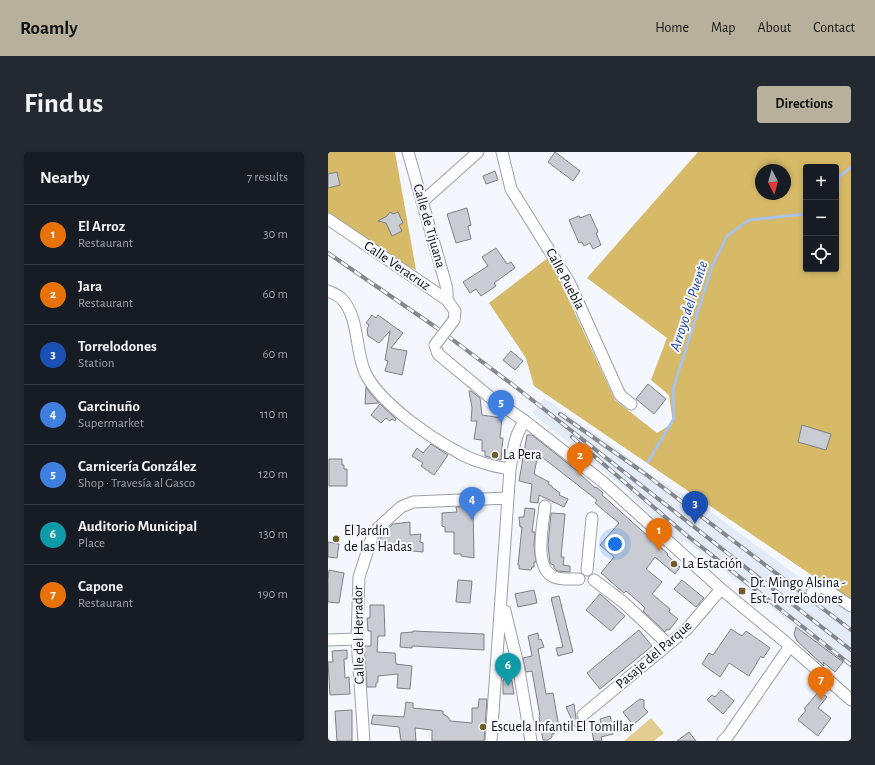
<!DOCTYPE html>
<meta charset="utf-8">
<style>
:root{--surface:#171b24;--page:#242831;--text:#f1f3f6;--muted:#9ea1a6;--line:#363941;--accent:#b7b09c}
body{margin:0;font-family:"Alegreya Sans",sans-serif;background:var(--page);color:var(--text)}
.controls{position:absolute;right:12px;top:12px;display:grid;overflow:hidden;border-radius:4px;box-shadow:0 2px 6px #0003}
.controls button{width:36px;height:36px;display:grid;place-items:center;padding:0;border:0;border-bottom:1px solid var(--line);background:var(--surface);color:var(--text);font:20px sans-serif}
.compass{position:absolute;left:427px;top:12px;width:36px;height:36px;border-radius:50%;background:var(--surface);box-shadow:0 2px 6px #0003;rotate:174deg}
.you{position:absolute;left:287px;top:392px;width:14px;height:14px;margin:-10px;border:3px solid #fff;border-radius:50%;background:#1a73e8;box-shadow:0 0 0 6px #1a73e833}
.badge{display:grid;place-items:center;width:26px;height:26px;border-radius:50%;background:var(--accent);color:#fff;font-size:13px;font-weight:700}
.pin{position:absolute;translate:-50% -33px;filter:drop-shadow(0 1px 2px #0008)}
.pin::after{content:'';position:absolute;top:21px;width:14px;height:12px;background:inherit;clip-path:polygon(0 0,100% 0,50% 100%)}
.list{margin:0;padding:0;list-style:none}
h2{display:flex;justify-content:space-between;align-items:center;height:52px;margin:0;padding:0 16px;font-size:17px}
h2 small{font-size:13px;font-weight:400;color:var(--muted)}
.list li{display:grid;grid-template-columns:26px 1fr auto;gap:12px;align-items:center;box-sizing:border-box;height:60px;padding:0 16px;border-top:1px solid var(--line)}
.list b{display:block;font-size:15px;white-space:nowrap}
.list p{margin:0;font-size:13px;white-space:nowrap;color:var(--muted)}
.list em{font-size:13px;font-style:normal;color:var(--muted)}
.icon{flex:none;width:22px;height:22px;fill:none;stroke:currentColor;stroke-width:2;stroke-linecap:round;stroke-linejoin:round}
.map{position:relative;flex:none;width:523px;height:589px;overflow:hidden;border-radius:4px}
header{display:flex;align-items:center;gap:24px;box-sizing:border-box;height:56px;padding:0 20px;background:var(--accent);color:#111}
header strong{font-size:19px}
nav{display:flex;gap:22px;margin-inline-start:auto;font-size:14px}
.intro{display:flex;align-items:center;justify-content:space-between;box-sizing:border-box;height:96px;padding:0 24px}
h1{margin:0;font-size:28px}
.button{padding:10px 18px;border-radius:4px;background:var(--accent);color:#111;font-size:14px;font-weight:700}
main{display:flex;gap:24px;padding:0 24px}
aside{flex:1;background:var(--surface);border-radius:4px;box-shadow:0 2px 6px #0003}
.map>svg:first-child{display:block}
.built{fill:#e4ebf8}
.green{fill:#e3ce91}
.forest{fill:#d6ba67;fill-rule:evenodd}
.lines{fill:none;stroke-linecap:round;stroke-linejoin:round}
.stream{stroke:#a6c2fb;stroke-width:2.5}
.building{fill:#c9ccd3;stroke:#7d8087}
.minor-casing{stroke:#9da0a7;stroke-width:13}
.minor{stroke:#fff;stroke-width:11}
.rail-casing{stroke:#85878b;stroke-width:4}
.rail{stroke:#f4f7fe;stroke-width:2.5;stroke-dasharray:8;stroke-linecap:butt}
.minor-bridge-casing{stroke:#9da0a7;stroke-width:13;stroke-linecap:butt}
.minor-bridge{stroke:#fff;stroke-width:11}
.poi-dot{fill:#705f2d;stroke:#f4f7fe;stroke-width:1.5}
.labels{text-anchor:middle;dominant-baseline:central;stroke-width:4;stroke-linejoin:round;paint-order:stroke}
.street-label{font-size:14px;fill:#101113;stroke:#f4f7fe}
.poi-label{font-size:14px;fill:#101113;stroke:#f4f7fe;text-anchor:start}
.water-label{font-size:15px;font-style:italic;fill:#274a9b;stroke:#f4f7fe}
</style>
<header>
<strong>Roamly</strong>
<nav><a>Home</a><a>Map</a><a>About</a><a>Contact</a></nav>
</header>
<div class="intro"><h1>Find us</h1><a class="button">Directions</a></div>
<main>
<aside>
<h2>Nearby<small>7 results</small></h2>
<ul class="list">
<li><span class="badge" style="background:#e8710a">1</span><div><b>El Arroz</b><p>Restaurant</p></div><em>30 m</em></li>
<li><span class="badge" style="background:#e8710a">2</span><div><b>Jara</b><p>Restaurant</p></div><em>60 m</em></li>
<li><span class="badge" style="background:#1a4fb4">3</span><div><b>Torrelodones</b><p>Station</p></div><em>60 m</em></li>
<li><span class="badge" style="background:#3f7fe0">4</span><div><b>Garcinuño</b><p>Supermarket</p></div><em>110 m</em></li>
<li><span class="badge" style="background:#3f7fe0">5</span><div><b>Carnicería González</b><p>Shop · Travesía al Gasco</p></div><em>120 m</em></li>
<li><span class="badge" style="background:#0f9aa8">6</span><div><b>Auditorio Municipal</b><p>Place</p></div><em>130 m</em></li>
<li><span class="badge" style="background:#e8710a">7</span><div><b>Capone</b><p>Restaurant</p></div><em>190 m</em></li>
</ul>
</aside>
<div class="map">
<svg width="523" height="589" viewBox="0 0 523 589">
<rect width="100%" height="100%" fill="#f4f7fe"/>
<path class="built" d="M216,246L288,296L329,327L379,357L482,433L484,441H491L523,462V517L515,511L507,520L496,511V514L488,509L467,488L469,476L356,388L353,392L294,334L204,261Z"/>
<path class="green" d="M323,566L336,581L326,589H296Z"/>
<path class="forest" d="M0,0H67L88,118L0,73Z
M370,0H523V450L206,234L198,206L161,151L221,105L287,248L329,281L345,271L341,243L323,228L339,186L259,126ZM478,15H508V117H478ZM433,18H457V42H433Z"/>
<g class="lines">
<path class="stream" d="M508,46L510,44L511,25L523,15
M320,310L346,266L345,237L384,115L399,84L421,68L478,62"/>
</g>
<path class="building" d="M227,0L252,19L245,29L220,10Z
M167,19L170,28L158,32L155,24Z
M9,20L12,33L0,36V22Z
M139,56L143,73L140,74L143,87L128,91L119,62Z
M62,60L65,62L70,60L75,71L71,73L74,79L64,84L58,71L50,69L59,64Z
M262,62L270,80L268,81L273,93L265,97L262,91L256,94L254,90L251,91L241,68L251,64L252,66Z
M168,96L179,112L183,110L187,116L166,131L168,134L153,144L148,137L142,141L135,130L160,114L154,105Z
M44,163L48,166L50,163L75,181L63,196L79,199L74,223L57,219L60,209L57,208L62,179L51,191L40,184L39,177L41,173L38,171Z
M183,199L195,209L187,218L175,208Z
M320,232L338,247L326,262L308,247Z
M38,235L42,241L51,251L37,252Z
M141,239H143L152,246L154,263L174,266L172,286H175L173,308L157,304V299H154V288L146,287L149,269H143L144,256Z
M52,252L68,267L67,269L64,267L62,269L58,266L53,271L43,263Z
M474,273L503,282L498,298L470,290Z
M199,283H204L248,318L267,336L268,335L275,341L274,343L340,402L339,403L352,415L347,422L327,405L318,417L334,430L324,442L342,457L341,460L350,467L341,478L339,477L337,480L315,459L317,456L312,451L298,439L296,441L273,421L286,405L272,393L291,371L267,351L269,348L210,302L206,322L221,330L220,332L224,334V335L232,341L231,343L240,347L236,355L211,343L210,351L202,350L204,332L191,329Z
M103,292L120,303L106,323L93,314L95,311L84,304L89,296L95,301Z
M1,307H14V313H16V317H19V334H1Z
M145,354L146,406L133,404V402H126V380H117V375L114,374V361L129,360L128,355Z
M197,356L207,357L204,380H207L206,393L208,410H206V415H204L203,418L191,417V413H190L194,375H192L191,365H196Z
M223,361L237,362L233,405H236L235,413L242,414V420L229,419L226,416V413L223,412L222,410L220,393Z
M82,370V383L93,382L92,390L95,391V400L65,397L49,393L55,381L65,372Z
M0,390L11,392L9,406L0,405Z
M1,418L16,421L11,451L0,450V427Z
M130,428L144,429L142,451L128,450Z
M354,428L376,446L368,455L346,437Z
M206,438L209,451L190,455L187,442Z
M272,442L297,464L283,479L258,458Z
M231,444L245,500L230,504L228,496L235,495L223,446Z
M42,453H56L57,484H50L49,500L67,501L68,512L84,514L82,537L69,536L70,522L50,524V530L48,531V535H39L36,494H43V479H40L39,466H42Z
M468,475L515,510L507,520L495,510L496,514L469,489L466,482Z
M403,477L414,484L418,479L442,496L435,506L433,504L421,524L401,511L392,525L374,512L381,501L385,503Z
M311,478L324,494L272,537L259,521Z
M85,479L156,482V498L84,494V496L72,495L73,481L85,480Z
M210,481L211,488L213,487L216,495L210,497L218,542L225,541L231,575L225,576L226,582H224V585L220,588H215L211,565L212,564L204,519L198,520L195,506L204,504L200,484Z
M19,498V507H16L17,526L21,525L22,542L2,543L0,510H5L4,499Z
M180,526L184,529L186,542H175V528Z
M393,538L406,549L395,562L379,548L384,543L387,545Z
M491,539L499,545L490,556L503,566L490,584L470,568L478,558L476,557Z
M151,547H159L156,589H104V578L87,576L88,589H73L71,575L43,572L45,563L76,565L78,550L85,551V556L115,559V562L120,565L122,569L144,571V556H150Z
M312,547L316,548V556L320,560L305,573L295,560Z
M246,552L249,574L247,575L238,555Z
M24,558V589H9L7,559Z
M282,564L285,575L283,576L285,582L273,585L274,589H266L264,580L274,577L272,567Z
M361,580L368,589H349Z"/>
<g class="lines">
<defs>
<path id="minor" d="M80,0L118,133L119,139V148
M174,0L183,37L241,130L292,243L303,252
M94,50L150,0
M0,67L119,148L127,159L126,168
M0,139C4,141 10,143 13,146C33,166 26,203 40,226C56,253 100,284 128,299C142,308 166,315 182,317
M107,193L110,202L163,246L197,269L275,330L393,437L455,488L523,548
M217,354C215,372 205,416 226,425C233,428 244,427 251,427
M259,418L264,366
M266,428L295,450L340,492
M484,441L493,434L523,454
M177,459L190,513L203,589
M0,488L29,487
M255,563L359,477L393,437
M36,589L29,487L31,425L44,385L50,376L73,355L85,350L180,346
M163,589L182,317C185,300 186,283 197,269
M395,589L400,584L462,494"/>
</defs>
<use href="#minor" class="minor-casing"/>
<use href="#minor" class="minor"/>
<defs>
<path id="rail" d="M0,101L109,176L189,236L523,498
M232,262L316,321L523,478
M244,285L357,382L523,513"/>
</defs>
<use href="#rail" class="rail-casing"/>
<use href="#rail" class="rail"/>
<defs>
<path id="minor-bridge" d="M107,193L126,168"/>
</defs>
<use href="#minor-bridge" class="minor-bridge-casing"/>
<use href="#minor-bridge" class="minor-bridge"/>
</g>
<g class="poi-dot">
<circle cx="167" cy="303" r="4"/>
<circle cx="8" cy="387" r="4"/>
<circle cx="346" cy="412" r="4"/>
<rect x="410" y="435" width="8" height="8" rx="2"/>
<circle cx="155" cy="575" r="4"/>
</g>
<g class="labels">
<g class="street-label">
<text transform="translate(101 74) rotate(74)">Calle de Tijuana</text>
<text transform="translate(69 114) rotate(34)">Calle Veracruz</text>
<text transform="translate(237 127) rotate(62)">Calle Puebla</text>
<text transform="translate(31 483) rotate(-91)">Calle del Herrador</text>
<text transform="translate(326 503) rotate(-41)">Pasaje del Parque</text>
</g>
<g class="poi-label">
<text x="175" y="303">La Pera</text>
<text x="16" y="379">El Jardín<tspan x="16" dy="16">de las Hadas</tspan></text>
<text x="354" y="412">La Estación</text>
<text x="422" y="431">Dr. Mingo Alsina -<tspan x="422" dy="16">Est. Torrelodones</tspan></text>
<text x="163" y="575">Escuela Infantil El Tomillar</text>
</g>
<g class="water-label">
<text transform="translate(361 154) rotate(-72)">Arroyo del Puente</text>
</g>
</g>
</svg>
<div class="controls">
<button>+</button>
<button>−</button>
<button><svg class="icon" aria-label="locate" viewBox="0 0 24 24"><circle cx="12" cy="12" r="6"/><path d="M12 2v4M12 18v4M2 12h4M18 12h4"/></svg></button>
</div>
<svg class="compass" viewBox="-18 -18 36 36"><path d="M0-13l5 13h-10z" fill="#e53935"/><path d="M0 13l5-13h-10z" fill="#9ea1a6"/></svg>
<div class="you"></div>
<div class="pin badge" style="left:331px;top:399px;background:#e8710a">1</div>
<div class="pin badge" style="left:252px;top:324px;background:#e8710a">2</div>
<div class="pin badge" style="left:367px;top:372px;background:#1a4fb4">3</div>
<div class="pin badge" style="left:144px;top:368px;background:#3f7fe0">4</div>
<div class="pin badge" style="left:173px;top:271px;background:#3f7fe0">5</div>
<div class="pin badge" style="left:180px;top:534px;background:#0f9aa8">6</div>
<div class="pin badge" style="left:493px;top:548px;background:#e8710a">7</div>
</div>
</main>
